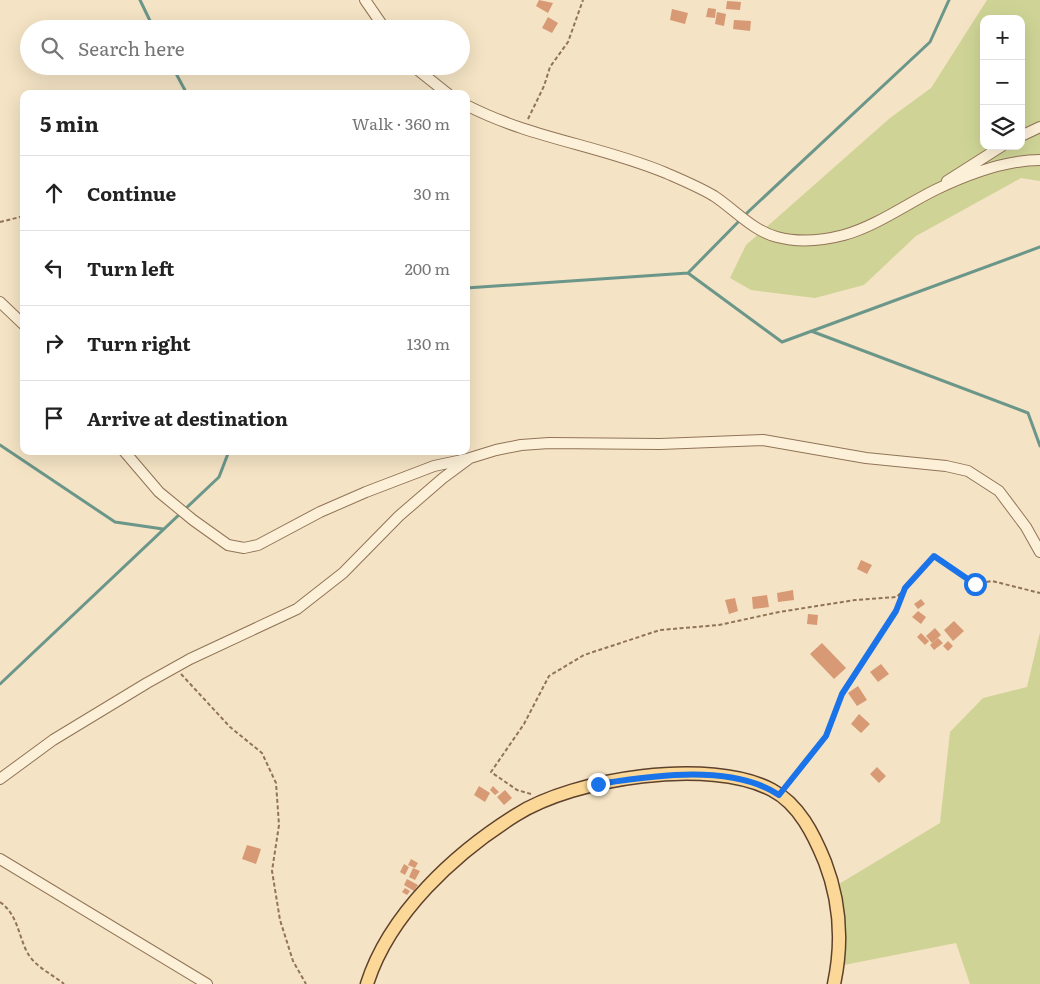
<!DOCTYPE html>
<meta charset="utf-8">
<style>
:root{--surface:#fff;--page:#f6f6f6;--text:#222;--muted:#767676;--line:#e0e0e0}
body{margin:0;font-family:Literata,serif;background:var(--page);color:var(--text)}
.controls{position:absolute;right:15px;top:15px;display:grid;overflow:hidden;border-radius:10px;box-shadow:0 5px 20px #0002}
.controls button{width:45px;height:45px;display:grid;place-items:center;padding:0;border:0;border-bottom:1px solid var(--line);background:var(--surface);color:var(--text);font:25px sans-serif}
.stop{position:absolute;width:15px;height:15px;margin:-11px;border:4px solid #1a73e8;border-radius:50%;background:#fff}
.stop.end{background:#1a73e8;border-color:#fff;box-shadow:0 1px 5px #0008}
.list{margin:0;padding:0;list-style:none}
h2{display:flex;justify-content:space-between;align-items:center;height:65px;margin:0;padding:0 20px;font-size:21px}
h2 small{font-size:16px;font-weight:400;color:var(--muted)}
.list li{display:grid;grid-template-columns:32px 1fr auto;gap:15px;align-items:center;box-sizing:border-box;height:75px;padding:0 20px;border-top:1px solid var(--line)}
.list b{display:block;font-size:19px;white-space:nowrap}
.list em{font-size:16px;font-style:normal;color:var(--muted)}
.icon{flex:none;width:28px;height:28px;fill:none;stroke:currentColor;stroke-width:2;stroke-linecap:round;stroke-linejoin:round}
.map{position:relative;flex:none;width:1040px;height:984px;overflow:hidden}
.search{position:absolute;background:var(--surface);box-shadow:0 5px 20px #0002;left:20px;top:20px;width:450px;height:55px;display:flex;align-items:center;gap:12px;box-sizing:border-box;padding:0 18px;border-radius:28px;color:var(--muted);font-size:19px}
.panel{position:absolute;background:var(--surface);box-shadow:0 5px 20px #0002;left:20px;top:90px;width:450px;height:365px;border-radius:10px}
.map>svg:first-child{display:block}
.green{fill:#cfd496;fill-rule:evenodd}
.lines{fill:none;stroke-linecap:round;stroke-linejoin:round}
.stream{stroke:#6b968a;stroke-width:3}
.building{fill:#d79a75}
.minor-casing{stroke:#917457;stroke-width:12}
.major-casing{stroke:#5e412c;stroke-width:15}
.path{stroke:#917457;stroke-width:2;stroke-dasharray:4 2.5;stroke-linecap:butt}
.minor{stroke:#fdf0d8;stroke-width:10}
.major{stroke:#fbd897;stroke-width:12}
.route{stroke:#1a73e8;stroke-width:6}
</style>
<div class="map">
<svg width="1040" height="984" viewBox="0 0 1040 984">
<rect width="100%" height="100%" fill="#f4e3c4"/>
<path class="green" d="M987,0H1040V181L1021,178L916,236L864,285L815,298L751,290L730,278L746,245L890,118L931,88ZM984,19H1021V146H984Z
M1040,632V984H970L956,943L844,965L839,884L940,823L950,732L983,698L1027,687Z"/>
<g class="lines">
<path class="stream" d="M140,0L154,29
M172,66L187,94
M688,273L749,211L930,42L949,0
M466,288L688,273L782,342L1040,247
M811,331L1028,413L1040,446
M0,445L115,522L163,529
M0,684L219,477L229,451"/>
</g>
<path class="building" d="M539,0L553,3L548,13L536,6Z
M727,1L741,2L740,10L726,9Z
M708,8L716,9L715,18L706,17Z
M672,9L688,13L685,24L670,20Z
M717,12L726,14L724,26L715,24Z
M548,17L558,23L552,33L542,28Z
M734,20L751,21L750,31L733,29Z
M861,560L872,565L867,574L857,569Z
M793,590L794,600L778,602L777,593Z
M767,595L769,607L753,609L752,597Z
M735,598L738,611L729,614L725,600Z
M921,599L925,604L918,609L914,604Z
M918,611L926,617L921,624L912,617Z
M808,614L818,615L817,625L807,624Z
M954,621L964,631L953,641L944,630Z
M935,628L941,635L932,643L926,636Z
M921,633L929,641L925,645L917,637Z
M938,638L943,643L934,650L930,645Z
M948,641L953,646L948,651L943,646Z
M822,643L846,668L834,679L810,654Z
M881,664L889,674L878,682L870,672Z
M858,686L867,700L857,706L848,693Z
M859,714L870,724L861,733L851,724Z
M877,767L886,776L879,783L870,774Z
M479,786L490,793L485,802L474,795Z
M493,786L499,792L495,795L490,790Z
M505,790L512,798L504,805L497,797Z
M247,845L261,849L256,864L242,859Z
M411,859L418,863L415,868L408,865Z
M404,864L409,867L405,875L400,872Z
M413,868L420,871L415,880L409,877Z
M407,879L418,885L414,891L404,885Z
M405,888L410,891L407,895L402,892Z"/>
<g class="lines">
<defs>
<path id="minor" d="M365,0L385,29
M413,66L448,94
M466,105C532,139 599,145 666,173C682,180 699,187 714,196C734,209 753,231 777,237C799,243 821,241 844,235C876,226 905,205 935,190C966,175 1005,160 1040,160
M1021,136L1040,127
M947,181L1002,146
M0,302L24,325
M124,451L159,492L193,520L228,545L244,548L258,545L320,512L366,492L434,466L467,459
M0,779L53,740L147,683L190,659L297,609L343,573L399,516L443,478L470,458L496,450L521,445L549,443L660,444L763,440L866,458L946,466L968,471L999,491L1026,527L1040,552
M0,859L207,984"/>
<path id="major" d="M367,984C389,914 455,853 516,815C574,778 710,757 772,790C799,804 814,835 825,862C840,901 843,942 834,984"/>
</defs>
<use href="#minor" class="minor-casing"/>
<use href="#major" class="major-casing"/>
<path class="path" d="M528,119L544,86L550,67L568,42L583,0
M24,150V177
M0,222L24,216
M181,674L230,727L262,753L276,783L279,825L272,871L280,920L293,961L306,984
M785,787L826,737L842,694L896,611L904,592
M531,794L517,790L491,772L524,724L549,676L584,655L660,630L719,625L779,612L855,600L897,597L934,555L975,584L992,581L1040,593
M0,902C17,914 18,933 26,950C34,967 51,973 64,984"/>
<use href="#minor" class="minor"/>
<use href="#major" class="major"/>
</g>
<g class="lines">
<path class="route" d="M598,784C651,776 731,763 779,795L826,736L842,694L896,611L905,588L934,556L975,584"/>
</g>
</svg>
<div class="controls">
<button>+</button>
<button>−</button>
<button><svg class="icon" aria-label="layers" viewBox="0 0 24 24"><path d="M12 4l9 5-9 5-9-5zM3 14l9 5 9-5"/></svg></button>
</div>
<div class="stop" style="left:975px;top:584px"></div>
<div class="stop end" style="left:598px;top:784px"></div>
<div class="search"><svg class="icon" aria-label="search" viewBox="0 0 24 24"><circle cx="10" cy="10" r="6"/><path d="M15 15l6 6"/></svg>Search here</div>
<section class="panel">
<h2>5 min<small>Walk · 360 m</small></h2>
<ul class="list">
<li><svg class="icon" aria-label="ahead" viewBox="0 0 24 24"><path d="M12 20V5M6 11l6-6 6 6"/></svg><div><b>Continue</b></div><em>30 m</em></li>
<li><svg class="icon" aria-label="left" viewBox="0 0 24 24"><path d="M17 20v-9H6M10 6l-5 5 5 5"/></svg><div><b>Turn left</b></div><em>200 m</em></li>
<li><svg class="icon" aria-label="right" viewBox="0 0 24 24"><path d="M7 20v-9h11M14 6l5 5-5 5"/></svg><div><b>Turn right</b></div><em>130 m</em></li>
<li><svg class="icon" aria-label="arrive" viewBox="0 0 24 24"><path d="M6 21V4h12l-3 4 3 4H6"/></svg><div><b>Arrive at destination</b></div></li>
</ul>
</section>
</div>
